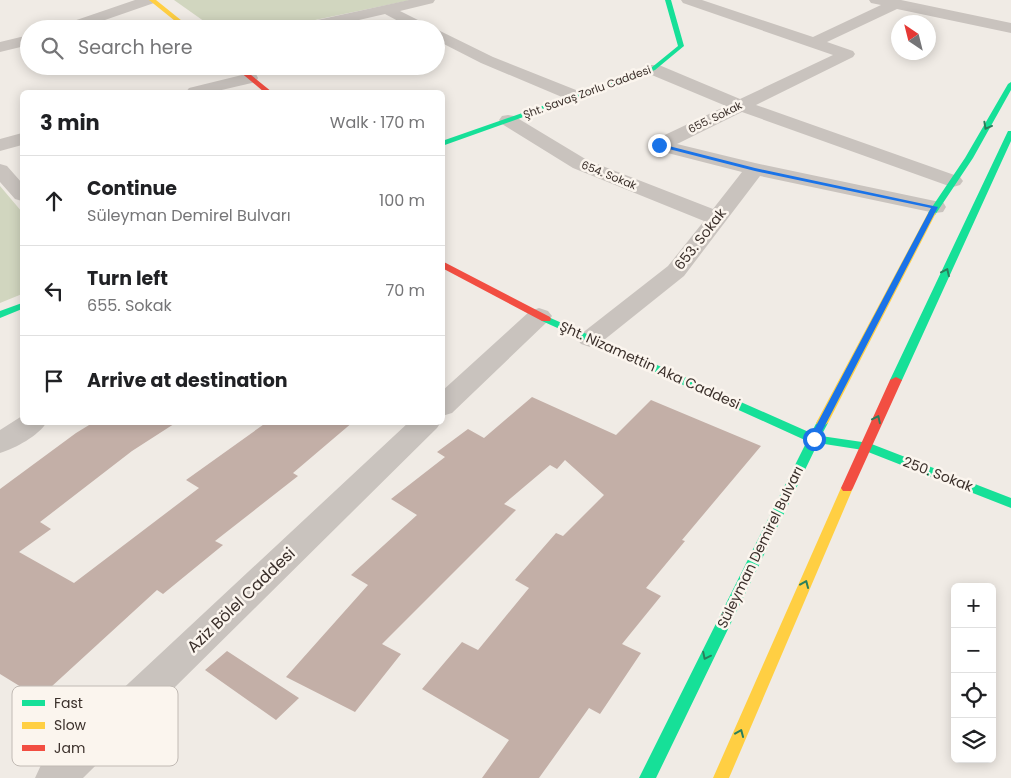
<!DOCTYPE html>
<meta charset="utf-8">
<style>
:root{--surface:#fff;--page:#f2f2f2;--text:#202124;--muted:#757577;--line:#e0e0e0}
body{margin:0;font-family:Poppins,sans-serif;background:var(--page);color:var(--text)}
.controls{position:absolute;right:15px;bottom:15px;display:grid;overflow:hidden;border-radius:8px;box-shadow:0 2px 12px #0003}
.controls button{width:45px;height:45px;display:grid;place-items:center;padding:0;border:0;border-bottom:1px solid var(--line);background:var(--surface);color:var(--text);font:25px sans-serif}
.compass{position:absolute;left:891px;top:15px;width:45px;height:45px;border-radius:50%;background:var(--surface);box-shadow:0 2px 12px #0003;rotate:325deg}
.stop{position:absolute;width:15px;height:15px;margin:-11px;border:4px solid #1a73e8;border-radius:50%;background:#fff}
.stop.end{background:#1a73e8;border-color:#fff;box-shadow:0 1px 5px #0008}
.list{margin:0;padding:0;list-style:none}
h2{display:flex;justify-content:space-between;align-items:center;height:65px;margin:0;padding:0 20px;font-size:21px}
h2 small{font-size:16px;font-weight:400;color:var(--muted)}
.list li{display:grid;grid-template-columns:32px 1fr auto;gap:15px;align-items:center;box-sizing:border-box;height:90px;padding:0 20px;border-top:1px solid var(--line)}
.list b{display:block;font-size:19px;white-space:nowrap}
.list p{margin:0;font-size:16px;white-space:nowrap;color:var(--muted)}
.list em{font-size:16px;font-style:normal;color:var(--muted)}
.icon{flex:none;width:28px;height:28px;fill:none;stroke:currentColor;stroke-width:2;stroke-linecap:round;stroke-linejoin:round}
.map{position:relative;flex:none;width:1011px;height:778px;overflow:hidden}
.search{position:absolute;background:var(--surface);box-shadow:0 2px 12px #0003;left:20px;top:20px;width:425px;height:55px;display:flex;align-items:center;gap:12px;box-sizing:border-box;padding:0 18px;border-radius:28px;color:var(--muted);font-size:19px}
.panel{position:absolute;background:var(--surface);box-shadow:0 2px 12px #0003;left:20px;top:90px;width:425px;height:335px;border-radius:8px}
.map>svg:first-child{display:block}
.green{fill:#d1d6bf}
.building{fill:#c3afa7}
.lines{fill:none;stroke-linecap:round;stroke-linejoin:round}
.street{fill:#c9c3be;fill-rule:evenodd}
.fast{fill:#16e098;fill-rule:evenodd}
.slow{fill:#ffcf43;fill-rule:evenodd}
.jam{fill:#f24e42;fill-rule:evenodd}
.oneway{stroke:#2a7f5c}
.route{fill:#1a73e8}
.labels{text-anchor:middle;dominant-baseline:central;stroke-width:5;stroke-linejoin:round;paint-order:stroke}
.far-street-label{font-size:11px;fill:#3b302b;stroke:#fbf5ee}
.street-label{font-size:14px;fill:#3b302b;stroke:#fbf5ee}
.near-street-label{font-size:16px;fill:#3b302b;stroke:#fbf5ee}
.key{fill:#fbf5ee;stroke:#c1bab4;stroke-width:1}
.key-label{font-size:14px;fill:#3b302b}
</style>
<div class="map">
<svg width="1011" height="778" viewBox="0 0 1011 778">
<rect width="100%" height="100%" fill="#f0ebe5"/>
<path class="green" d="M174,0H411L272,29H215Z
M0,186L22,212V294L0,303Z"/>
<path class="building" d="M532,397L616,435L651,400L761,446L682,540L685,541L646,588L661,596L622,644L641,653L600,714L589,708L539,778H482L509,740L422,689L462,642L478,650L529,588L515,580L556,533L563,536L604,495L565,460L557,469L550,465L504,504L516,510L382,644L401,654L355,712L286,677L368,585L351,575L417,515L391,499L445,457L437,452L468,429L484,438Z
M94,422H177L132,451L40,522L51,529L19,552L74,583L199,488L186,480L267,422H353L293,473L298,476L215,541L223,545L163,594L157,590L39,698L0,674V489L76,433Z
M227,651L299,698L276,720L205,670Z"/>
<g class="lines">
<path class="street" d="M135,0H156L154,3L79,29H57L59,26Z
M409,0H435L433,3L400,11L430,26L432,29H413L385,14L320,29H292L294,26L299,24Z
M681,0H702L813,37L881,5L871,3L869,0H901L1011,23V33L897,9L827,42L853,51L855,54L853,57L756,105L960,177L963,181L960,185L953,187L946,185L742,112L677,144L755,163L935,201L943,202L946,207L943,212L935,213L760,176L684,276L599,344L590,347L581,344L577,339L581,334L668,266L704,221L573,168L502,124L499,120L502,116L508,115L514,116L587,160L713,209L742,172L652,149L649,145L652,141L726,106L647,73L645,69L647,65H659L740,99L833,55L683,3Z
M436,29L493,57L581,92L584,96L581,100L575,101L569,100L481,63L436,40Z
M29,35V45L0,52V42Z
M250,73L256,74L258,78L256,82L213,92H186L189,88Z
M22,133V145L0,151V139Z
M0,164L7,166L22,183V201L15,199L0,182Z
M539,308L548,311L552,316L548,321L452,413L442,416V391L530,311Z
M22,416V422H47C38,436 16,448 0,453V430Z
M409,422H441L437,428L83,778H35L41,765Z"/>
<path class="fast" d="M665,0H671L684,46L655,70L442,146V141L651,68L678,46Z
M1011,82V90L973,158L935,215H929L928,213L965,158L1008,84Z
M1008,131H1011V141L902,380L900,382H892L890,380Z
M22,303V309L0,318V311Z
M546,316L811,433L818,420H826L828,423L821,436L869,443L1011,498V508L863,450L818,443L656,778H639L807,441L542,321L541,319Z"/>
<path class="slow" d="M149,0H156L192,29H185Z
M932,210L936,213L828,423L822,427L818,426L816,423L928,213Z
M847,484L851,485L853,488L729,778H713L841,488L843,485Z"/>
<path class="jam" d="M233,66H240L272,92H264Z
M442,261L550,317L551,319L550,321H542L442,268Z
M896,377L902,380L853,488L851,491H843L841,488L890,380Z"/>
</g>
<defs><path id="oneway-chevron" d="M-2-3.5L2.5 0L-2 3.5" fill="none" stroke-width="1.6" stroke-linecap="round" stroke-linejoin="round" transform="scale(1.25)"/></defs>
<g class="oneway">
<use href="#oneway-chevron" transform="translate(987 126) rotate(119)"/>
<use href="#oneway-chevron" transform="translate(946 272) rotate(-65)"/>
<use href="#oneway-chevron" transform="translate(877 419) rotate(-65)"/>
<use href="#oneway-chevron" transform="translate(805 584) rotate(-67)"/>
<use href="#oneway-chevron" transform="translate(706 656) rotate(116)"/>
<use href="#oneway-chevron" transform="translate(740 733) rotate(-67)"/>
</g>
<path class="route" d="M657,143L755,168L938,207L817,441L814,442L809,439L931,208L755,171L657,146Z"/>
<g class="labels">
<g class="far-street-label">
<text transform="translate(587 92) rotate(-20)">Şht. Savaş Zorlu Caddesi</text>
<text transform="translate(715 117) rotate(-26)">655. Sokak</text>
<text transform="translate(609 175) rotate(22)">654. Sokak</text>
</g>
<g class="street-label">
<text transform="translate(700 239) rotate(-52)">653. Sokak</text>
<text transform="translate(650 365) rotate(24)">Şht. Nizamettin Aka Caddesi</text>
<text transform="translate(938 474) rotate(21)">250. Sokak</text>
<text transform="translate(760 547) rotate(-64)">Süleyman Demirel Bulvarı</text>
</g>
<g class="near-street-label">
<text transform="translate(241 600) rotate(-44)">Aziz Bölel Caddesi</text>
</g>
</g>
<rect x="12" y="686" width="166" height="80" rx="8" class="key"/>
<rect x="22" y="700" width="23" height="6" fill="#16e098"/>
<rect x="22" y="722" width="23" height="7" fill="#ffcf43"/>
<rect x="22" y="745" width="23" height="6" fill="#f24e42"/>
<g class="key-label">
<text x="54" y="708">Fast</text>
<text x="54" y="730">Slow</text>
<text x="54" y="753">Jam</text>
</g>
</svg>
<div class="controls">
<button>+</button>
<button>−</button>
<button><svg class="icon" aria-label="locate" viewBox="0 0 24 24"><circle cx="12" cy="12" r="6"/><path d="M12 2v4M12 18v4M2 12h4M18 12h4"/></svg></button>
<button><svg class="icon" aria-label="layers" viewBox="0 0 24 24"><path d="M12 4l9 5-9 5-9-5zM3 14l9 5 9-5"/></svg></button>
</div>
<svg class="compass" viewBox="-18 -18 36 36"><path d="M0-13l5 13h-10z" fill="#e53935"/><path d="M0 13l5-13h-10z" fill="#757577"/></svg>
<div class="stop" style="left:814px;top:439px"></div>
<div class="stop end" style="left:659px;top:145px"></div>
<div class="search"><svg class="icon" aria-label="search" viewBox="0 0 24 24"><circle cx="10" cy="10" r="6"/><path d="M15 15l6 6"/></svg>Search here</div>
<section class="panel">
<h2>3 min<small>Walk · 170 m</small></h2>
<ul class="list">
<li><svg class="icon" aria-label="ahead" viewBox="0 0 24 24"><path d="M12 20V5M6 11l6-6 6 6"/></svg><div><b>Continue</b><p>Süleyman Demirel Bulvarı</p></div><em>100 m</em></li>
<li><svg class="icon" aria-label="left" viewBox="0 0 24 24"><path d="M17 20v-9H6M10 6l-5 5 5 5"/></svg><div><b>Turn left</b><p>655. Sokak</p></div><em>70 m</em></li>
<li><svg class="icon" aria-label="arrive" viewBox="0 0 24 24"><path d="M6 21V4h12l-3 4 3 4H6"/></svg><div><b>Arrive at destination</b></div></li>
</ul>
</section>
</div>
